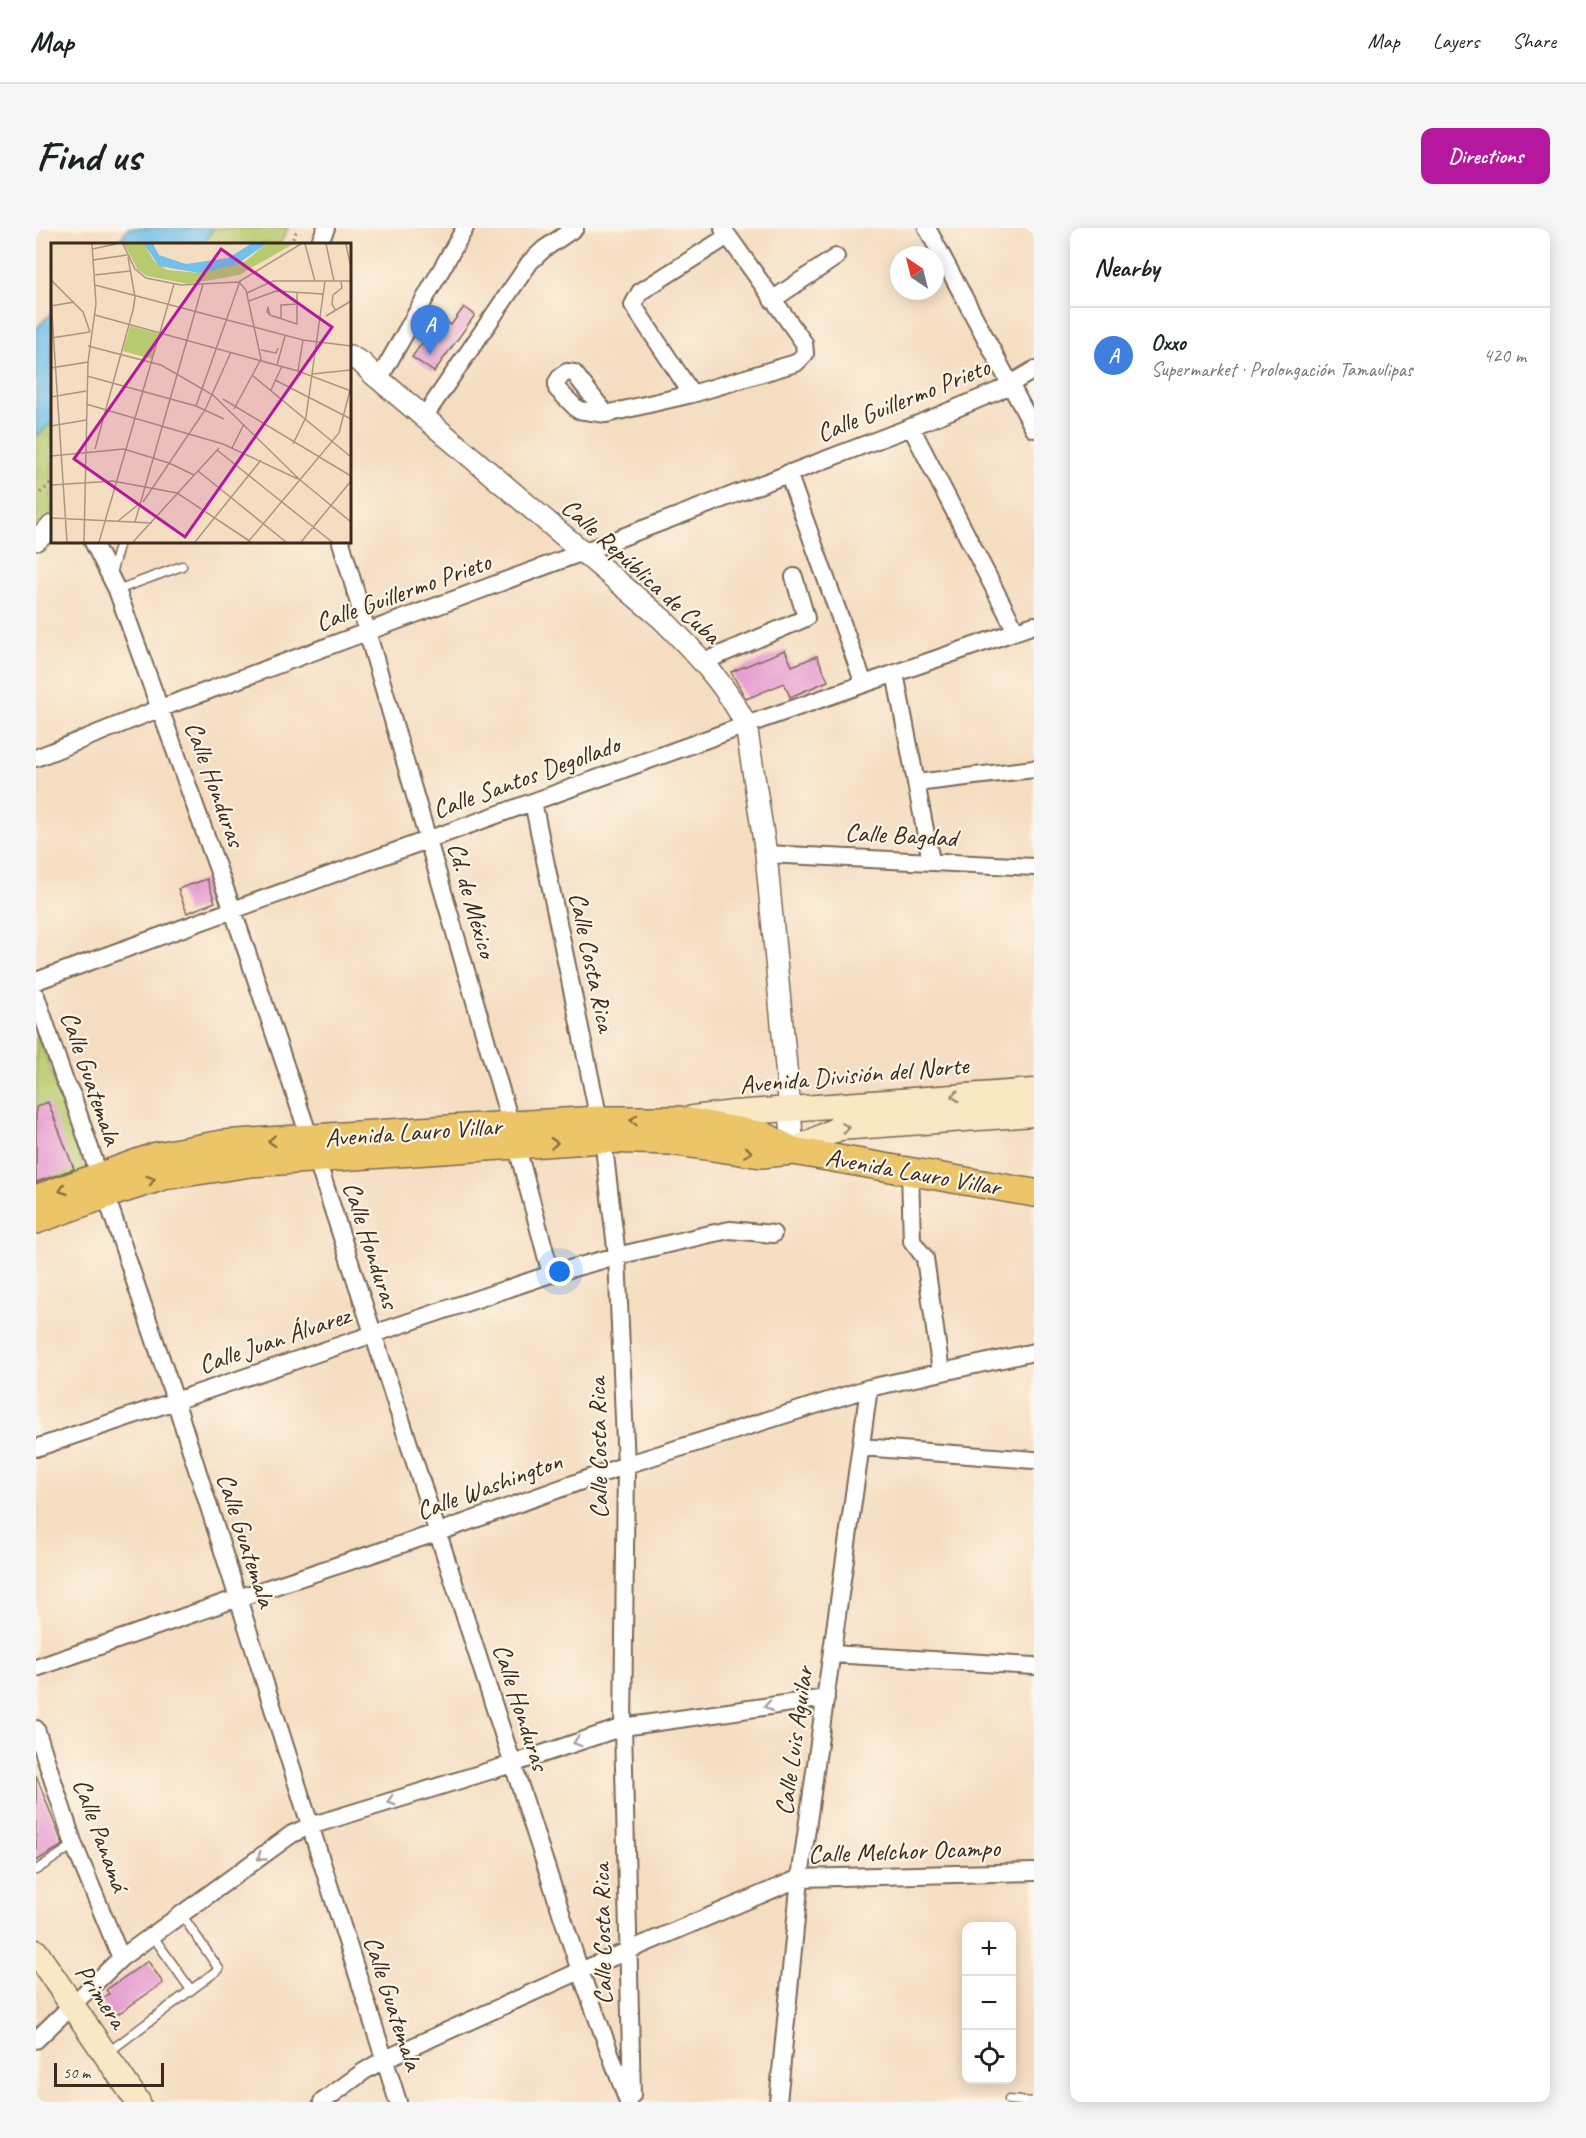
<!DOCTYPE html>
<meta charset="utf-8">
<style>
:root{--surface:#fff;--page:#f6f6f6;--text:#202124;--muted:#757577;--line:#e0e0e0;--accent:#b5179e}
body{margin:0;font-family:Caveat,sans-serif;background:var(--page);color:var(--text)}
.controls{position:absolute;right:18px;bottom:18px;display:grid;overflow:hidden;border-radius:12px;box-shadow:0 3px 15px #0003}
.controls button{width:54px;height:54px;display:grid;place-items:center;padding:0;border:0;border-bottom:2px solid var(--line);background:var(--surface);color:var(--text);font:30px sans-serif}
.compass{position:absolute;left:854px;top:18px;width:54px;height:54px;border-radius:50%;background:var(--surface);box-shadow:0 3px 15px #0003;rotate:325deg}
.scale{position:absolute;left:18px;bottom:15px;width:110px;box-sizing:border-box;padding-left:6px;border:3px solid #3b2a1e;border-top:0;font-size:16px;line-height:21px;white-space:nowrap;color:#3b2a1e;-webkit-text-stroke:4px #fcf5e5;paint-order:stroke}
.you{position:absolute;left:524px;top:1044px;width:21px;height:21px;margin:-15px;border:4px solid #fff;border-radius:50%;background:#1a73e8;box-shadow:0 0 0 9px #1a73e833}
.badge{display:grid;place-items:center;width:39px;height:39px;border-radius:50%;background:var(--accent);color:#fff;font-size:20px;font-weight:700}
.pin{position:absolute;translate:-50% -50px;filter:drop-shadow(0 2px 3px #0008)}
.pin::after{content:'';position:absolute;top:32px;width:21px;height:18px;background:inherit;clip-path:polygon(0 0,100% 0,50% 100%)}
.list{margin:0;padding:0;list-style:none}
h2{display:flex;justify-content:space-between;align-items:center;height:78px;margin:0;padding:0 24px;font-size:26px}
h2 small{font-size:20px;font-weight:400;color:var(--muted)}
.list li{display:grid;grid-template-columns:39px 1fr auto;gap:18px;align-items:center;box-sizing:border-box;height:96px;padding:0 24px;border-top:2px solid var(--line)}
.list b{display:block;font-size:22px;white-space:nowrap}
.list p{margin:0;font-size:20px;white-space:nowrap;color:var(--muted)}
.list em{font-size:20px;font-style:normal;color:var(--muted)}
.icon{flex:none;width:33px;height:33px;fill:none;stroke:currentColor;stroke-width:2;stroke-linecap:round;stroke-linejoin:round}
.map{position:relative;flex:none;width:998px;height:1874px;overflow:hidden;border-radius:12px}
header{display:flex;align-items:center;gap:36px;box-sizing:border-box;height:84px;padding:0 30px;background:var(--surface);border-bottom:2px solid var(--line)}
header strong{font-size:28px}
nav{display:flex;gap:33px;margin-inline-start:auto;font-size:21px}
.intro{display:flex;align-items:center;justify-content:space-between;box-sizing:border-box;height:144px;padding:0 36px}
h1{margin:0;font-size:42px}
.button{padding:15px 27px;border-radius:12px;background:var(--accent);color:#fff;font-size:21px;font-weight:700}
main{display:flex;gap:36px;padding:0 36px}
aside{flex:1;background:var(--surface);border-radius:12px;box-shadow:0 3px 15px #0003}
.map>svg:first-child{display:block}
.green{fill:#b7ca6e;stroke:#797a46;stroke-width:1.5}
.water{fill:#71c1ec;stroke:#567685;stroke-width:1.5}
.building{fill:#e69dd1}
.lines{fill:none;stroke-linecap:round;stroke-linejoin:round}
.service-casing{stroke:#7c6957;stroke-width:11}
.minor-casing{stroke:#7c6957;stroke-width:20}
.tertiary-casing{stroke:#7c6957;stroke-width:24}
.secondary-casing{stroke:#7c6957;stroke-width:27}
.primary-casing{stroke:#7c6957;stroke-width:30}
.path{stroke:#7c6957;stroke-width:3;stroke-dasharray:1.5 4.5;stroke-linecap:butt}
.service{stroke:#fff;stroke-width:8}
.minor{stroke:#fff;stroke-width:16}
.tertiary{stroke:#fff;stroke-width:21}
.secondary{stroke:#f8e8c3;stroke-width:24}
.primary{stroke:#edc569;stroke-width:27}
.oneway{stroke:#9a8970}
.oneway2{stroke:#8b7040}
.oneway3{stroke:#a79f9a}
.labels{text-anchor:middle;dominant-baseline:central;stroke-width:4.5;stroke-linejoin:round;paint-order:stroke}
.street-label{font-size:26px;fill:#3b2a1e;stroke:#fcf5e5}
.inset-road{fill:none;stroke:#ab9580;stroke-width:1.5}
.view{fill:#b5179e;fill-opacity:0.15;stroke:#b5179e;stroke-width:3}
.inset-edge{fill:none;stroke:#3b2a1e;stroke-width:3}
</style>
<header>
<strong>Map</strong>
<nav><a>Map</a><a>Layers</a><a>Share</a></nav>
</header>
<div class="intro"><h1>Find us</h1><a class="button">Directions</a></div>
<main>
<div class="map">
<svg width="998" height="1874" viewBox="0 0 998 1874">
<rect width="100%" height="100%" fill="#fcf5e5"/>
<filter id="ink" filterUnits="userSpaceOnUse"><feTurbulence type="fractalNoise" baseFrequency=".0167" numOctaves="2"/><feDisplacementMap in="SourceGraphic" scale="12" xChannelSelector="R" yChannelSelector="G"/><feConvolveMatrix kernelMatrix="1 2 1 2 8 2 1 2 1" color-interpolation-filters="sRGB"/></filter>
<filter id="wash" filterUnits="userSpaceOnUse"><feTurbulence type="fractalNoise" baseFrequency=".008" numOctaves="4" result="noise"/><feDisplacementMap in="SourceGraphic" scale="24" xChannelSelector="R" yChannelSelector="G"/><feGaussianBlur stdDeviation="1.35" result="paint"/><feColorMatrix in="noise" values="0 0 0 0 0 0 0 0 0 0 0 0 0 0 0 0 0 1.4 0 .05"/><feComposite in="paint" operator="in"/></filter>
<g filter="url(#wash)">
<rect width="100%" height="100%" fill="#f5ddc1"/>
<path class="green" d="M177,0H252L244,16H168Z
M16,194V286L0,300V209Z
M0,798L50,946L0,963Z"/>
<path class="water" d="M92,0H177L168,16H81Z
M16,84V194L0,209V101Z"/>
<g id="blocks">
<path class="building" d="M428,79L439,87L398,144L376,129L396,101L390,97L399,85L415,97Z
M749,422L756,438L781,428L792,453L754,469L748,455L710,471L695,444Z
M171,651L179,674L151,685L142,661Z
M12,874L38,941L0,954V879Z
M0,1547L27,1617L0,1633Z
M112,1733L127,1755L76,1790L64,1772L73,1766L70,1762Z"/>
</g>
</g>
<g filter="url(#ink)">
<use href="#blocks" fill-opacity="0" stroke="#7c6957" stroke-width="1.5"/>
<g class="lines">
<defs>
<path id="service" d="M75,346L84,314
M81,362L146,338
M0,1642L38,1617
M116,1707L155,1762
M70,1826L183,1741L145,1686
M973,1872L997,1874"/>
<path id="minor" d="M891,0L998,201
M283,16L290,0
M736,72L800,29
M343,151L429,0
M656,166L597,77L604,64L692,8L687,1
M570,186L538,145L531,144L525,148L521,154V161L542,182L570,186L656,166L760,135L769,126L768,115L692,8
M388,189L494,34L508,21L539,0
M875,199L980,403
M752,245L828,456
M57,314L81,362L196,680L274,911L544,1743L592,1874
M305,314L475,897L515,1046
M667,434L770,390L758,349
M859,445L895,633
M0,530L125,480L547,324L875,199L962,163L998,142
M880,555L998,541
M497,574L567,911L581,1028L590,1237L587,1499L596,1867
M730,626L998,639
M0,753L710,497L998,397
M0,768L28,851L36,867L139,1172L362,1874
M874,944L876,1013L889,1030L905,1144
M825,1219L998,1232
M0,1220L515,1046L581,1028L674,1006L694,1002L737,1006
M796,1426L998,1438
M0,1440L202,1370L403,1304L590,1237L833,1160L998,1124
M0,1501L38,1617L85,1730
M0,1812L85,1730L256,1606L274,1598L476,1536L587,1499L790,1470
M286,1874L327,1844L347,1832L544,1743L764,1650L998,1644
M742,1874L764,1650L833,1160"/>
<path id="tertiary" d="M314,128L326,135L337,146L626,391C658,423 690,456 710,497L730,626L754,881L757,923
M0,312L16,298"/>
<path id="secondary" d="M657,890L698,885L998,863
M757,923L803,900L998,886
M0,1724L102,1874"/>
<path id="primary" d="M0,971L121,928L186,916L475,897L563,892H643L728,908L757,923
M0,992L69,967L128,948L215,935L567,911L634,913L725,926L757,923L998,965"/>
</defs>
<use href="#service" class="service-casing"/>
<use href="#minor" class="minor-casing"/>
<use href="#tertiary" class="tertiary-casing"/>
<use href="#secondary" class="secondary-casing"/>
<use href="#primary" class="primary-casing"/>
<path class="path" d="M254,16L262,0
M0,269L16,254"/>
<use href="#service" class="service"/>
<use href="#minor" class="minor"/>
<use href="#tertiary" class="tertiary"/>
<use href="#secondary" class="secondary"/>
<use href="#primary" class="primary"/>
</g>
<defs><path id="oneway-chevron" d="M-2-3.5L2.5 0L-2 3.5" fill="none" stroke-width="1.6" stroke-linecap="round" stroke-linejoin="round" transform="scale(1.5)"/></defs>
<g class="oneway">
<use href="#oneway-chevron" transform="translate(919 868) rotate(175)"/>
<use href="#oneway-chevron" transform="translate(810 900) rotate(-8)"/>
</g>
<g class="oneway2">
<use href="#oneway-chevron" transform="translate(598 892) rotate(180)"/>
<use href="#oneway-chevron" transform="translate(236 913) rotate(177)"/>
<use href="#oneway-chevron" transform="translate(518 915) rotate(-4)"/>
<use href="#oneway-chevron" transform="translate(712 924) rotate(9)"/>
<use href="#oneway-chevron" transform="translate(115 952) rotate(-17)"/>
<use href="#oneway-chevron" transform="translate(27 962) rotate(160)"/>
</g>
<g class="oneway3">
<use href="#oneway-chevron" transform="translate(732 1478) rotate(172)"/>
<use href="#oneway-chevron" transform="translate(541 1514) rotate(162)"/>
<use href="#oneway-chevron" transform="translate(355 1573) rotate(163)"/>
<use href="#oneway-chevron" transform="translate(225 1629) rotate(144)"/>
</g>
</g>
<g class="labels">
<g class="street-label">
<text transform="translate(867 172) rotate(-22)">Calle Guillermo Prieto</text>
<text transform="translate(605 343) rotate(42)">Calle República de Cuba</text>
<text transform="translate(367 364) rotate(-20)">Calle Guillermo Prieto</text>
<text transform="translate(490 549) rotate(-20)">Calle Santos Degollado</text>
<text transform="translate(179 556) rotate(70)">Calle Honduras</text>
<text transform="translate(865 607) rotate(3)">Calle Bagdad</text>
<text transform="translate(436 672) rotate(74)">Cd. de México</text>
<text transform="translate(556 734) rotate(78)">Calle Costa Rica</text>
<text transform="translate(818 847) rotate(-5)">Avenida División del Norte</text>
<text transform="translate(55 850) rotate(71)">Calle Guatemala</text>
<text transform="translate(377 904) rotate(-4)">Avenida Lauro Villar</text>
<text transform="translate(877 944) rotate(10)">Avenida Lauro Villar</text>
<text transform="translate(335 1017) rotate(72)">Calle Honduras</text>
<text transform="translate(238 1112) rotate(-19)">Calle Juan Álvarez</text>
<text transform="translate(562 1220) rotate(-91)">Calle Costa Rica</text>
<text transform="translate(453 1258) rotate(-20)">Calle Washington</text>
<text transform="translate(210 1312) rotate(72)">Calle Guatemala</text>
<text transform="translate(485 1479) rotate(72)">Calle Honduras</text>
<text transform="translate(758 1513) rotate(-82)">Calle Luis Aguilar</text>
<text transform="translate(65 1607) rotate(70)">Calle Panamá</text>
<text transform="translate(868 1623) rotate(-2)">Calle Melchor Ocampo</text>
<text transform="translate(566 1706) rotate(-91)">Calle Costa Rica</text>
<text transform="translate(65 1768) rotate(56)">Primera</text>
<text transform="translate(357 1775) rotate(72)">Calle Guatemala</text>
</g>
</g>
<g transform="translate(15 15)">
<rect width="300" height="300" fill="#f5ddc1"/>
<path d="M73,1H93L103,18L116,27L148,30L195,18L215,1H242L188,32L138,41L96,33L87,27ZM79,83L109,91L101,116L72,108Z" fill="#b7ca6e"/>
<path d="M93,1H102L108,12L135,21L177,15L200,1H215L185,22L148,30L108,23Z" fill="#71c1ec"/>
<path class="inset-road" d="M72,1L84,26L95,35L130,42L188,39M254,1L264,38M275,1L283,38M295,1L300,25M41,6L65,1M42,17L76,12M44,32L79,28M0,37L32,69L39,89M44,42L252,97L300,103M196,50L222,38H300M0,56L16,299M198,58L225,48L272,51M0,63L23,59M285,68L281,61L282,52L291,45L290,38M44,72L247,128L300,148M219,72L217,64L216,69L219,72L246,81V61M275,73L300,58M230,76V62L246,61V49M0,95L39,89M37,103L110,122L162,152L248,236L300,279M210,107L225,110L227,105M226,122L234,93M0,125L37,119M247,128L252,97M261,131L300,127M36,133L145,163L173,176M202,133L300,214M224,137L300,176M220,147L231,123M0,154L35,148M172,156L300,233M35,161L172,201L247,236M145,163L189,38L250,1M183,166L210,116L195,47L188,39M0,183L35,177M242,201L255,174L274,38M181,205L193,181M44,206L82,67L84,54L77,14M166,207L281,299M0,213L73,206L118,220L143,232M147,228L235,299M0,242L62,238L126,250L200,299M92,259L154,167L180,109M0,275L101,280M67,278L88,261M84,279L152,41M33,299L37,119L45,61L41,1M48,299L123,41M82,299L168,205M144,299L210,217M197,299L288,190L299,147M250,299L300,238"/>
<path class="view" d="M170,6L281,84L134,294L23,216Z"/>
<rect width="300" height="300" class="inset-edge"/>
</g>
</svg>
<div class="controls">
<button>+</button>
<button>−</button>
<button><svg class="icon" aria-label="locate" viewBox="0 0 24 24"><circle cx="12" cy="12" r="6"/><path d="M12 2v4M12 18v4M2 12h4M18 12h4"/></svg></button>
</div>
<svg class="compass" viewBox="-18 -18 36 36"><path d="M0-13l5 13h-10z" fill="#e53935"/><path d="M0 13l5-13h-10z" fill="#757577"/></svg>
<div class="scale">50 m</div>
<div class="you"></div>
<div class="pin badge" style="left:394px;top:127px;background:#3f7fe0">A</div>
</div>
<aside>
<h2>Nearby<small></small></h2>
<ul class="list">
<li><span class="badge" style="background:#3f7fe0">A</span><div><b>Oxxo</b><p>Supermarket · Prolongación Tamaulipas</p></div><em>420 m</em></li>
</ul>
</aside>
</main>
